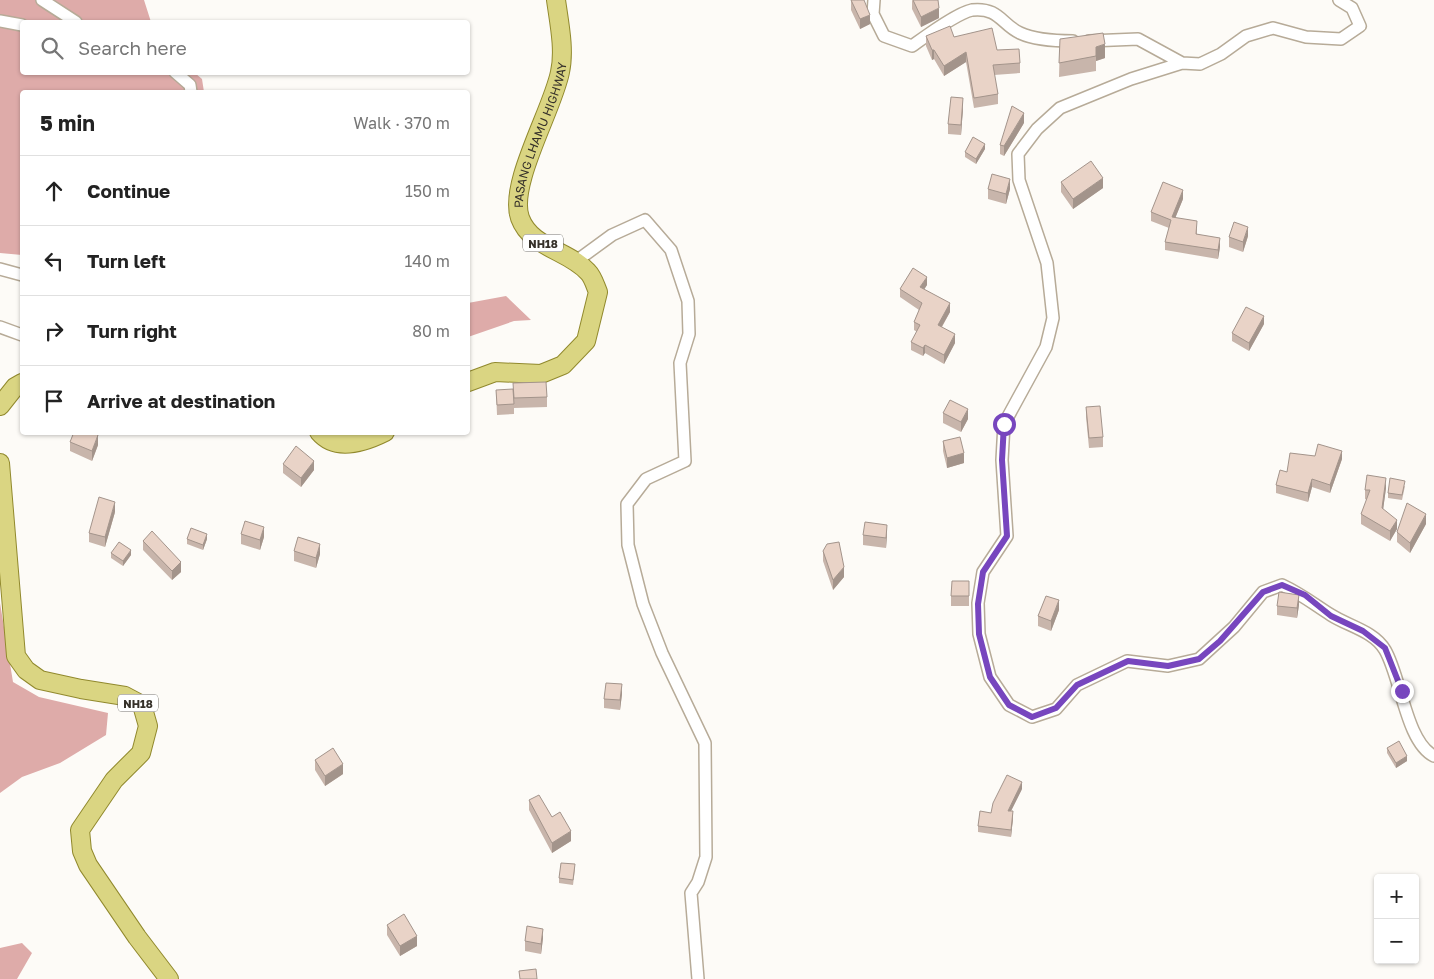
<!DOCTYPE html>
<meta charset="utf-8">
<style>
:root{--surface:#fff;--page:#f2f2f2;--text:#222;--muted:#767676;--line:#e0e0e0}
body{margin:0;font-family:"Golos Text",sans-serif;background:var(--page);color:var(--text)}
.controls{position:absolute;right:15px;bottom:15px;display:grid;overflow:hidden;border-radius:5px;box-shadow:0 1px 4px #0004}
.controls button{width:45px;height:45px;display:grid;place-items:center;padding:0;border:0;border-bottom:1px solid var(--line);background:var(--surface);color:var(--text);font:25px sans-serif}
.stop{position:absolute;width:15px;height:15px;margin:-11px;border:4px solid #7746be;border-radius:50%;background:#fff}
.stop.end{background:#7746be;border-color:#fff;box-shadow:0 1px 5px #0008}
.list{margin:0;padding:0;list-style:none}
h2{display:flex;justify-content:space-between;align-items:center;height:65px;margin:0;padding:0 20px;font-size:21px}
h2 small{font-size:16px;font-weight:400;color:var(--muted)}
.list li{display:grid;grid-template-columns:32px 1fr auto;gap:15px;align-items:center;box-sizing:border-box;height:70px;padding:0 20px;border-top:1px solid var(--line)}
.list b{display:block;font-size:19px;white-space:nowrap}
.list em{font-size:16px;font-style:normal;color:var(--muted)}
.icon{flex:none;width:28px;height:28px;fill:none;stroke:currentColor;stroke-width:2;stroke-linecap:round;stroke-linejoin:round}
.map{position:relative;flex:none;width:1434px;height:979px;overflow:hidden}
.search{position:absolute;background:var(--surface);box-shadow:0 1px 4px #0004;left:20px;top:20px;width:450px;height:55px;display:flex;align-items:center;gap:12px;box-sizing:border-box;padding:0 18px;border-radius:5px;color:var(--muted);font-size:19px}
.panel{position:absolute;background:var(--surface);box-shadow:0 1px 4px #0004;left:20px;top:90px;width:450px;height:345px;border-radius:5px}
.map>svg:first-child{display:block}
.forest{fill:#deaba9}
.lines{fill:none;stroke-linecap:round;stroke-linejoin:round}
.street-casing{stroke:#b7ab98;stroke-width:14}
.primary-casing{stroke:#91892d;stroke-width:20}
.street{stroke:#fff;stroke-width:11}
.primary{stroke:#dad582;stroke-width:18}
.wall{fill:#c8b5ab}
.shaded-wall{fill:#a3948b}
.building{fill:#e9d3c7;stroke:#a3948b}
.route{stroke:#7746be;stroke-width:6}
.labels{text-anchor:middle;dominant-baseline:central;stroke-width:4.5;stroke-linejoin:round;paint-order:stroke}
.shield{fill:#fff;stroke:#726f6a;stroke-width:1}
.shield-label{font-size:11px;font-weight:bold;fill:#36312a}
.street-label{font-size:12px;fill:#36312a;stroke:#fff}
</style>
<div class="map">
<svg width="1434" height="979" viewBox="0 0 1434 979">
<rect width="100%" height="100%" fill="#fdfbf7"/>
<path class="forest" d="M0,0H144L151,22H22V72L195,73L202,79L204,92H22V255L0,253Z
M506,296L531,320L514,321L468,337V303Z
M0,603L13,682L39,697L108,713L106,735L60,763L22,777L0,793Z
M22,943L32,953L17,979H0V948Z"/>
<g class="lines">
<defs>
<path id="street" d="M42,0L76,22
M874,0L873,14L884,36L912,46C926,36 957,13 972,10C999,7 1002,25 1020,33C1035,40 1057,41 1073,41
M0,21L22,25
M1089,41L1138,39L1182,63L1131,79L1060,108L1037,129L1018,154L1019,180L1047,263L1053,318L1046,347L1004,424L1002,460L1007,536L983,572L978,603L979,634L990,677L1009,705L1032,717L1056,709L1077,685L1127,661L1168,666L1199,659L1234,627L1263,592L1282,585C1303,595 1312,603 1331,615C1348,626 1374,631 1385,650C1401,677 1406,742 1434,756
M1182,63L1200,64L1221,54L1246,36L1273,28L1306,37L1341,39L1360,26L1352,8L1339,0
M175,72L190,85L191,92
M575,262L612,235L645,220L671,250L688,301L689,334L680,363L685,461L646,479L627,504L628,545L643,604L662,653L705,743L706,857L698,882L691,893L698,979
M0,269L22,275
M0,327L22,335"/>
<g id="primary">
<path id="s1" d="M468,382L495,372L541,374L563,365L586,341L598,292C595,285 593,277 588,272C568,250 531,248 520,218C508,184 553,109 560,72C565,50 559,22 556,0"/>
<path d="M0,406L15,387L22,383"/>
<path d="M319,432C336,452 365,442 385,432"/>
<path d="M0,463L16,656L26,670L40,680L81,689L125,696L142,705L148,726L141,753L114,780L80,830L82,851L88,865L137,937L169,979"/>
</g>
</defs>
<use href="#street" class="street-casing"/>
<use href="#primary" class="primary-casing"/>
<use href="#street" class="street"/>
<use href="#primary" class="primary"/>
</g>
<path class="wall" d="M851,0L870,24L860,29L851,10Z
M912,0L939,18L921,27L912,9Z
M926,36L954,37L997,50L1020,63V73L994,75L998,94V104L974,108L966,62L944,76L934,59L932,60L926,46Z
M1060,39L1105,58L1096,61V71L1059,77Z
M963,108L961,135L948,134V124Z
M1024,123L1004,156L1000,154V145Z
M985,149L976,164L965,157V152Z
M1061,182L1103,188L1073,209L1061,192Z
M988,189H1010L1006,204L988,199Z
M1183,199L1175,218L1197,229V234L1220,247L1218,259L1165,250V242L1169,228L1151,221V212Z
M1248,236L1243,252L1229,247V237Z
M927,285L924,289L950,312L942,327L955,343L944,364L925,353L923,356L911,350V342L917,332L914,330V322L919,310L900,297V289Z
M1264,324L1249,351L1232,341V333Z
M496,390L547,397V407L514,408V414L497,415Z
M1086,407L1103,437V447L1089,448L1086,417Z
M943,413L968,419L961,432L943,423Z
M943,441L964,463L947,468L943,451Z
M70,442L98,445L92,461L70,451Z
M1342,459L1330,493L1312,487L1308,502L1276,493V485L1287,472Z
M283,464L314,470L301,487L283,473Z
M1405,486L1402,500L1388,498V493Z
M1386,488L1383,509L1397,529L1390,541L1361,524V514L1367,500L1365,499V490Z
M115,512L105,547L89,542V533Z
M1426,524L1410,553L1397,542V532Z
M241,534L264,537L260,550L241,544Z
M887,534L886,548L863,545V535Z
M187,539H207L203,550L187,544Z
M143,541L181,572L172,580L143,550Z
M294,551L320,554L316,568L294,561Z
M823,551L844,577L833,590L823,561Z
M111,553L131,555L123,566L111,558Z
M969,581V606H951V596Z
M1299,605L1297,618L1277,615V606Z
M1059,610L1051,631L1038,626V616Z
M622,694L620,710L604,708V699Z
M1387,748L1407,761L1396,768L1387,753Z
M315,760L343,774L325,786L315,770Z
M1022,789L1011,811L1013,818L1011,837L978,832V826L991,813Z
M529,800L571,841L552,853L529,810Z
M575,869L573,885L559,883V878Z
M387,925L417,946L400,956L387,935Z
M543,938L541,954L525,951V941Z"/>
<path class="shaded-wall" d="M939,8V18L921,27V17Z
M870,15V24L860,29V19Z
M1105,44V58L1096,61V47Z
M932,50H934V59L932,60Z
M966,52V62L944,76V66Z
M963,98V108L961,135V125Z
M1024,113V123L1004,156V146Z
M985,144V149L976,164V159Z
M1103,178V188L1073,209V199Z
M1010,179V189L1006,204V194Z
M1183,190V199L1172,226V217Z
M1248,227V236L1243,252V242Z
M1220,238V247L1218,259V250Z
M927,277V285L920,296V287Z
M950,303V312L938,333V325Z
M1264,316V324L1249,351V343Z
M955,334V343L944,364V355Z
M925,345V353L923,356V348Z
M968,409V419L961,432V422Z
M98,435V445L92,461V451Z
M1342,451V459L1330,493V485Z
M964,453V463L947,468V458Z
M314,461V470L301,487V478Z
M1386,478V488L1382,518V508Z
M1312,479V487L1308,502V493Z
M115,502V512L105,547V537Z
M1426,514V524L1410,553V543Z
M1397,520V529L1390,541V531Z
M887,525V534L886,548V538Z
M264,527V537L260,550V540Z
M207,534V539L203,550V545Z
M320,544V554L316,568V558Z
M131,550V555L123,566V561Z
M181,562V572L172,580V571Z
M844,567V577L833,590V580Z
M1299,595V605L1297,618V608Z
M1059,600V610L1051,631V621Z
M622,684V694L620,710V700Z
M1407,756V761L1396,768V763Z
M343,764V774L325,786V776Z
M1022,782V789L1008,817V811Z
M1013,811V818L1011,837V830Z
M571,831V841L552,853V843Z
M543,929V938L541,954V944Z
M417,936V946L400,956V946Z"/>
<path class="building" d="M851,0H864L870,15L860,19Z
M913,0H938L939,8L921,17Z
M950,26L954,37L992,28L997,50L1019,49L1020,63L993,65L998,94L974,98L966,52L944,66L934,50H932L926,36Z
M1103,33L1105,44L1096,47V56L1059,63L1060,39Z
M951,97L963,98L961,125L948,124Z
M1012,106L1024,113L1004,146L1000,145Z
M973,137L985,144L976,159L965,152Z
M1091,161L1103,178L1073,199L1061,182Z
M992,174L1010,179L1006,194L988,189Z
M1163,182L1183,190L1172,217L1197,221L1196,234L1220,238L1218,250L1165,242L1171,220L1151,212Z
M1234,222L1248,227L1243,242L1229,237Z
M913,268L927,277L920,287L950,303L938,325L955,334L944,355L925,345L923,348L911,342L920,325L914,322L922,303L900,289Z
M1246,307L1264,316L1249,343L1232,333Z
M546,382L547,397L514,398L513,383Z
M513,389L514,404L497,405L496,390Z
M950,400L968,409L961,422L943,413Z
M1100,406L1103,437L1089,438L1086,407Z
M74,432H92L98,435L92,451L70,442Z
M960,437L964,453L947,458L943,441Z
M1318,444L1342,451L1330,485L1312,479L1308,493L1276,485L1280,470L1287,472L1290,453L1315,456Z
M296,446L314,461L301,478L283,464Z
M1367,475L1386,478L1382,508L1397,520L1390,531L1361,514L1370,490H1365Z
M1390,478L1405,481L1402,495L1388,493Z
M99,497L115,502L105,537L89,533Z
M1407,503L1426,514L1410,543L1397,532Z
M245,521L264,527L260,540L241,534Z
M865,522L887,525L886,538L863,535Z
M191,528L207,534L203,545L187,539Z
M152,531L181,562L172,571L143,541Z
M298,537L320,544L316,558L294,551Z
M119,542L131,550L123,561L111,553Z
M839,542L844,567L833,580L823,551L827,544Z
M952,581H969V596H951Z
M1279,592L1299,595L1297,608L1277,606Z
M1046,596L1059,600L1051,621L1038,616Z
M606,683L622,684L620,700L604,699Z
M1399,741L1407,756L1396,763L1387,748Z
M333,748L343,764L325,776L315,760Z
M1007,775L1022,782L1008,811H1013L1011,830L978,826L980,811L991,813L993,803Z
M539,795L552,817L560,812L571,831L552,843L529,800Z
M561,863L575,864L573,880L559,878Z
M404,914L417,936L400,946L387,925Z
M527,926L543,929L541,944L525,941Z
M536,969L537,979H520L519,971Z"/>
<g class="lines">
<path class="route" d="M1004,424L1002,460L1007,536L983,572L978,604L979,634L990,677L1009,705L1032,717L1056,708L1077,685L1128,661L1168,666L1199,659L1220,641L1263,592L1282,585L1305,595L1331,616L1363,631L1385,648L1402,691"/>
</g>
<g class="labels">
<g class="shield">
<rect x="523" y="234.5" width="40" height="17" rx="4"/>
<rect x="118" y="694.5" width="40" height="17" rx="4"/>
</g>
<g class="shield-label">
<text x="543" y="243">NH18</text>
<text x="138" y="703">NH18</text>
</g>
<g class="street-label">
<text stroke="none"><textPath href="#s1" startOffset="380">PASANG LHAMU HIGHWAY</textPath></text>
</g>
</g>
</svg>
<div class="controls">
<button>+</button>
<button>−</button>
</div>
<div class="stop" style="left:1004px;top:424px"></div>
<div class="stop end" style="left:1402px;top:691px"></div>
<div class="search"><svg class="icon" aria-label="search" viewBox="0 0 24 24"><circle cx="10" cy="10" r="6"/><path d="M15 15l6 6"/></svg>Search here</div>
<section class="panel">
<h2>5 min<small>Walk · 370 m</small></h2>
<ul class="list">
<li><svg class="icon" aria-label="ahead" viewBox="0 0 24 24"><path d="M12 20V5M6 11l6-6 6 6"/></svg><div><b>Continue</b></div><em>150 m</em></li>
<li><svg class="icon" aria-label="left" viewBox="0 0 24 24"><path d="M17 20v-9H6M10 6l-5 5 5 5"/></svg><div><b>Turn left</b></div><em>140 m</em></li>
<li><svg class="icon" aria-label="right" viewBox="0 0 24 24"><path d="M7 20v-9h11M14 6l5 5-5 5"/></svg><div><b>Turn right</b></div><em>80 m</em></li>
<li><svg class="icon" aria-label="arrive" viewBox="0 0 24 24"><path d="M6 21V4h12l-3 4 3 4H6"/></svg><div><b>Arrive at destination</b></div></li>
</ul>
</section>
</div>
